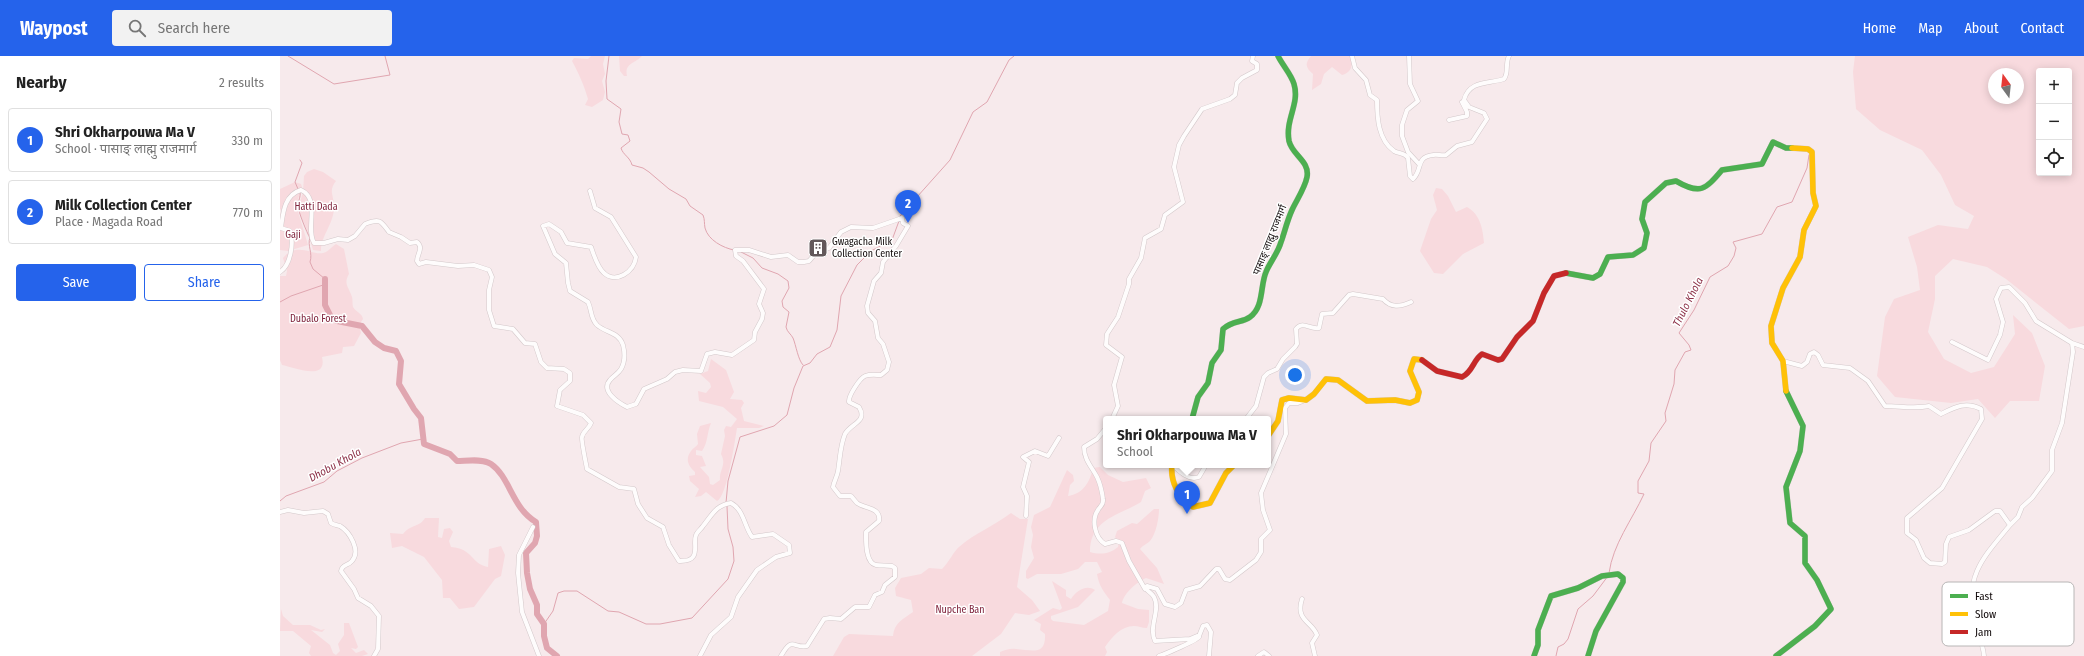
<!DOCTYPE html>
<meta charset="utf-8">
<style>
:root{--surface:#fff;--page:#f2f2f2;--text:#222;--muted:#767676;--line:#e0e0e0;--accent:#2563eb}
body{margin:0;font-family:"Fira Sans Condensed","Noto Sans Devanagari",sans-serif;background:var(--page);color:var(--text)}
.controls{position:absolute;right:12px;top:12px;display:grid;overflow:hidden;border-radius:4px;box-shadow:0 2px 10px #0003}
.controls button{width:36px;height:36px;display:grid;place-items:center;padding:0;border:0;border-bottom:1px solid var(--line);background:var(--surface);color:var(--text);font:20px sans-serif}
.compass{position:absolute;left:1708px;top:12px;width:36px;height:36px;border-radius:50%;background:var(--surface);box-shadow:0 2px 10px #0003;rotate:345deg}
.you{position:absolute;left:1015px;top:319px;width:14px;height:14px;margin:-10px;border:3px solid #fff;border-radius:50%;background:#1a73e8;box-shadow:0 0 0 6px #1a73e833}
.badge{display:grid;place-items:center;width:26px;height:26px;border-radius:50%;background:var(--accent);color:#fff;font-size:13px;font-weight:700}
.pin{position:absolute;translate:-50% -33px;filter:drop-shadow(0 1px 2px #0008)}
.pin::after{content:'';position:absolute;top:21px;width:14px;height:12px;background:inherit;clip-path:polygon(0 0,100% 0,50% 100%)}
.popup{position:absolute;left:823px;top:360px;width:168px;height:52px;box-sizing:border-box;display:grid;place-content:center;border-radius:4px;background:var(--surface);filter:drop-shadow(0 1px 3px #0005);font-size:13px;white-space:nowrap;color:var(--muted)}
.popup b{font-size:15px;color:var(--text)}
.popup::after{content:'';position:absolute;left:50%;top:100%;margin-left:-8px;border:8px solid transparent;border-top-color:var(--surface)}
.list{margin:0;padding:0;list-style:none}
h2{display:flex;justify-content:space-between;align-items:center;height:52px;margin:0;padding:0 16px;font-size:17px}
h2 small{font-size:13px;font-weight:400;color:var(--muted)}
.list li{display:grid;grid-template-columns:26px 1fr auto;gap:12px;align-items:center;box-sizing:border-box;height:64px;margin:0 8px 8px;padding:0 8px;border:1px solid var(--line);border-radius:4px}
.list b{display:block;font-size:15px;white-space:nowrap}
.list p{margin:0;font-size:13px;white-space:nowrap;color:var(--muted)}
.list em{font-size:13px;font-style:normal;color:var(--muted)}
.actions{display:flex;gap:8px;padding:12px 16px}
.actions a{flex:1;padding:9px 0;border:1px solid var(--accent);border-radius:4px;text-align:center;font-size:14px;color:var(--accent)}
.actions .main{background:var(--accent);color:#fff}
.icon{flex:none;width:22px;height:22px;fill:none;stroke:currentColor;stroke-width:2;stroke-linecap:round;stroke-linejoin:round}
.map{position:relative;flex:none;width:1804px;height:600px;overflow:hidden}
header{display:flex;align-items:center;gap:24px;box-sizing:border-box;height:56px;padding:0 20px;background:var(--accent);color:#fff}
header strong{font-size:19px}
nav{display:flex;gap:22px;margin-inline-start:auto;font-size:14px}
.search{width:280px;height:36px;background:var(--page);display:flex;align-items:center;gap:10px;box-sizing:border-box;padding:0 14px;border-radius:4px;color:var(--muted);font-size:15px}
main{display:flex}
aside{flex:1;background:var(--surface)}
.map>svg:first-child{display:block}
.green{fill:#f8dade;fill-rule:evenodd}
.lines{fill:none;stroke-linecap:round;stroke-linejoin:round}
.stream{stroke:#e0a6b0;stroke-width:1}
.river{stroke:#e0a6b0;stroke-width:6}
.street-casing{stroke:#d3c8ca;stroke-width:5}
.fast-casing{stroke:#d3c8ca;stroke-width:6}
.slow-casing{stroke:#d3c8ca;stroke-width:6}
.jam-casing{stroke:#d3c8ca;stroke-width:6}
.street{stroke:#fefcfc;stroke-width:4}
.fast{stroke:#4caf50;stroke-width:5.5}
.slow{stroke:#ffc107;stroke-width:5.5}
.jam{stroke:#c62828;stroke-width:5.5}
.labels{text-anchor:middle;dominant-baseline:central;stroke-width:3;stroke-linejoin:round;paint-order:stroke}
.park-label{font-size:10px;fill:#80253e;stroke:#fff}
.street-label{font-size:10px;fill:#110a0b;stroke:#fff}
.poi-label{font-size:10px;fill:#110a0b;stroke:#fff;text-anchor:start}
.water-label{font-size:11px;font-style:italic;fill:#8d3148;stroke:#fff}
.key{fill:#fff;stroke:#b8b6b6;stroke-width:1}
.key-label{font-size:11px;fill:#110a0b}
</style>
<header>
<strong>Waypost</strong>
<div class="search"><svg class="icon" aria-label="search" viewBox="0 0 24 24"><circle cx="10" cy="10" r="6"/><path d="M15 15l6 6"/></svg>Search here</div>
<nav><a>Home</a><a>Map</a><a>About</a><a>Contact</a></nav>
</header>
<main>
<aside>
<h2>Nearby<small>2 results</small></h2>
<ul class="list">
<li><span class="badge">1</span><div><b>Shri Okharpouwa Ma V</b><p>School · पासाङ् लाह्मु राजमार्ग</p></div><em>330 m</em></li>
<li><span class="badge">2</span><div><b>Milk Collection Center</b><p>Place · Magada Road</p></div><em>770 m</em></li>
</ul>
<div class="actions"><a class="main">Save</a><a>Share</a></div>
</aside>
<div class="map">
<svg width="1804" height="600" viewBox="0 0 1804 600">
<rect width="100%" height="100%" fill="#f7eaec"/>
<path class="green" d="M311,0H325L323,8L325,18L322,25L325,36L323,44L312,51L305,49L308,43C304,29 299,18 292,5L294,2L308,3Z
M339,0H362C356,7 344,7 347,20H344L340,15Z
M1031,0H1071C1073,9 1072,16 1062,19L1052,11L1044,18L1041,28L1032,34L1033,18C1026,12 1024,8 1031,0Z
M1575,0H1804V270L1789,273L1726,223L1707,211L1673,203L1655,220V243L1648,276L1664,303L1691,317L1714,311L1735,278L1733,259L1752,277L1765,310L1759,345H1730L1715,362L1698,343L1671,347L1615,341L1597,320L1605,261L1614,243L1640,234L1637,211L1628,181L1658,169L1688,173L1694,160L1675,149L1661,119L1642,94L1600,74L1576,53L1573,16ZM1759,15H1789V117H1759ZM1714,18H1738V42H1714Z
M34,113L43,116L56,125C48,135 54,139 54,151C54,168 41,179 41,195L33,194L27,174L18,153L23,136L24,120L27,116Z
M15,126L21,128L22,131L16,149L28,189L8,195L0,194V163L3,155L0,153V133Z
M1156,132L1162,133L1168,140L1176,156L1187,151C1200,158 1203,173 1204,187L1183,198L1163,218L1154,217L1140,195L1151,163L1157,154L1153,139Z
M56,188L64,193L69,218C63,228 69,231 72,241C73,244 72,248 73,251C76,256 82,257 83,263L79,269L81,277L74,290L63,291L62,297L42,301C48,326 13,311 2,309L0,304V220H6L7,215L3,202C18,184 34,202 46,196C49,194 53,190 56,188Z
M431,303L446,314L454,336L450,343L462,344L464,347L461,352L464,365L484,370L479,372H457C455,384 447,441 437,445L426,436L421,440L415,441L419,433L410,425L409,420L415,419V416C408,410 405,403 411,395C413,392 416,391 418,388L417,378L420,370L431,367C427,376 428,387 422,395L416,394V399L422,400L426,410L420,411L429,421L430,428L433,429L440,424C439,414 447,409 441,398L445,380L444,374L446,370L451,371L457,363L443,351L419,345L418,335L426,337L431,331L430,327L420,318L428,315Z
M820,411L828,419L843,426L866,422L871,432L865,435L861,446C838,460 810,463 810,496C820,499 830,498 838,491L839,486L835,481L837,475L852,467L857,468L874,453H879C879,462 876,478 870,485C867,488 863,489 860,493L877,512L884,528L866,522C857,526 844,537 842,547L858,553L869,554V566L867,572C862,572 858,570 854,570C841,570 832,581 825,591L827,596L825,600H720V596C725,594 731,592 736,593C752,594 766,600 765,578L760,574L761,568L754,564L773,552L780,554L782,552L772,525L786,534V540L791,543C796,535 806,528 815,534L798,551L771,560V563L773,565L804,569L828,555L830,544C824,536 819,530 817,518L822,516L817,506H805L798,513L781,518H757L748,523L746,522V515L754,502L751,491L753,479L751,471L754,459L770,451L787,414L793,419L794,425L790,429L788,440C803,438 810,426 813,412Z
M731,457L740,463H748L737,531L752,544L760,555L749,559L735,557L721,578L692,600H553L564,581L569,578L613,580C614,567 623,563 633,556L631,544L616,540L615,532L621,522L641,518L649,512L662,513C669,506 674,495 679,491C695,477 714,470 731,457Z
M145,462H159L158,481L162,482L164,473L170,472L173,476L169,485L171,491C194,493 191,508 208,511L209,493L221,490L225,499L221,520L215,523L194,551L179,553L170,542H163L162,524L144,501L122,490L112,492L110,477L123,478C131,468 140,471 145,462Z
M1,553L3,560L13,569H30L41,574L45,573L42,576L31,574L50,589L53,597L56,599L60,595L58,588L64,579V567H69L78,591L76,593L71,592L76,597L84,594L88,598L82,600H31L29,597L31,590L13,575H0Z"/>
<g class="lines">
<path class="stream" d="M8,0L54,28L110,19L105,0
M329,0L326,25L327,43L341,53L339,66L342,78L348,79L350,85L341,92C343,99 350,101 352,109L363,112L369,116L389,133L406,143L410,150L423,159C425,164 424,167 425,172C428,184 443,192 454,194
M18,133L15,126L22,107L20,104
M20,135C21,142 18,144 18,150C18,155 27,177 30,182C27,189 33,197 30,206L33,213L45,223
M620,160L670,104L693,56L707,46L729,4L734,0
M461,196L473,202L482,212L498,218L508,225L509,232L502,245L503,251L509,256L506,271C507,276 511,278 513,282C516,289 518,304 523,309
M0,246L11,240L46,228
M0,445L6,440L44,426L57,415L82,402L121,387L143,383
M446,447L448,425L460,381L494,370L507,359L514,332L523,310L530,307L537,298L550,291L557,274L561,240L577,209L591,195L612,184L619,165
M1329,517C1333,488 1352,464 1364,438L1358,437V425L1369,405L1371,387L1386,365L1385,357L1394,328L1395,314L1405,296L1411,294L1409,289L1399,277L1414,254L1430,221L1448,210L1454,200L1456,192L1453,186L1482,178L1497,151L1512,146L1527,112L1529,99
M264,568L273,555L278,537L284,535H297L328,555L339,556L366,568H380L412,562L448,523L454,505L453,491L448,473L447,450
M1276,600L1278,591L1284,588L1288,583L1298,553L1313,540L1328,520"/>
<path class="river" d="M45,223V249L51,261L57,265L82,270L95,286L104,292L116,295L121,305L119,328L134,353L141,362L144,388L170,398L177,405C186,405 202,402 211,408C230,421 232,452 256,466L257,480L255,487L246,497L247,517L250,533L257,549V558L264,568V580L267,592L277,600"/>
<defs>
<path id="street" d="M1072,0L1075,12L1086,24L1090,39L1097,44C1097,61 1098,84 1114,95C1119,98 1124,96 1128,102L1130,120L1133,123C1143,114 1135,101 1153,99C1157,98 1162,100 1166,99L1177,90L1192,86L1207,63L1204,57L1189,51L1184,44C1189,24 1209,28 1224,23C1229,17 1225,7 1229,0
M1129,0L1130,28L1138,45L1127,54L1122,69V80L1128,96L1139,108
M1169,64L1187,60V56L1182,46
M310,135L315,152L331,161L356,201C354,216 336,228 324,217C317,211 314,199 311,191L287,187L281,176L269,168L263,170L275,198L286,207L288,227L290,235L308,246C312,254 310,262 317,269C326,277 339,276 343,289C345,297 345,306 341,313C338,318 333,320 330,324C320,335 339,347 347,351L356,348L364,333L387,323L395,316L403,314L421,315L427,298L435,296L452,299L474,284L475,276L482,263L483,257L479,248L484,233L463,205L456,200L455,194H469L491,201L508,199L518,206H524L529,205L536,197L549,192L561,176L571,171L593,172L622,162L623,167L628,170L616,190L603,206L601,217L594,225L587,250L588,257L595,265L598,282L603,288L609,306L607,314L601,319C596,319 590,318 585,320C580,322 568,340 569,346L579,351C588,366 571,367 565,378C560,390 560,403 558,415C557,421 554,425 553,431L560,440H571C573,442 575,445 577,447C585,453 601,451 599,465L586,476C586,484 585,507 596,509C601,510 607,509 612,510L615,512V521L605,529L602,536L595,539L589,551H575L561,563L550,562L544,563L527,590C513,593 513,579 501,600
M0,216C11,209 14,186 10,175L1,172C3,157 4,139 21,134C41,143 25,172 34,187H44L58,183L68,184L75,180L85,168C100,162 101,165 109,176L121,181L130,187L137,186C144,192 137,198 137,205L139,208L146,206L178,210L194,209L209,214L212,221L209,234V254L214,270L233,273L245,287L255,288L261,306L267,312L284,313L290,317V325L280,334L277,350L303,359L311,367C309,373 303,375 302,381C301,383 306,408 307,413L339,431L354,433L358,448L367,462L383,471L389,489L399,505C423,506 412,488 416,479C417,476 421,473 423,470C432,459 436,449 451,447C464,454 464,470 472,481L493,478L509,489L510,497L496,501L477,514L458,541L451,561L431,579L420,600
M1672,286L1708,304L1720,279L1723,266L1716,243L1721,232L1729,231L1745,247L1756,265L1792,287L1793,296L1782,367L1772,394V415L1752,442L1742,451L1738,461L1730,469
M1792,287L1804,291
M1503,305L1522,310L1527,306L1530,298L1534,296L1538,299L1543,309L1570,312L1588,325L1605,350C1620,350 1634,353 1649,350L1661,358C1675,351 1686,345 1701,353L1702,363L1662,432L1627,462V477L1636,484L1644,502L1650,507L1662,508L1665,506L1666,488L1669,481L1689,474L1715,455H1720L1730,469C1704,501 1686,517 1693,561C1696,575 1703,586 1704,600
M832,363L838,350L834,329L842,301L826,289L827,278L838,261L849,228V223L861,202L865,182L881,173L885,159L903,146L894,111L899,89L904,80L922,53L950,43L955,39L957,27L962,22L977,14V8L972,5L973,0
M966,363L976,350L984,321L988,317L997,313L1003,303L1015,291L1017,288L1016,273C1023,264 1030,274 1039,272L1042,258L1053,257L1069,239L1073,238L1103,243C1111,252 1120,251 1131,246
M826,372L817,383L804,391C804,404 812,411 817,421C820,427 822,436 823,443C824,449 820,450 818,454C811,464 815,482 825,488L836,485L842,487L849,505L865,533
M893,409C900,416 909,425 919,421L926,409
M0,456L8,454L24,457L43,455L48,458L51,467C54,469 57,469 60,470C70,476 81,495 72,505C68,510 62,508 61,515L74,533L78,542L91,550L99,560L98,593L94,600
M746,460L747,440L743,431L749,406L743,401L755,395L768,400L779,382
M253,471L239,499L238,517L242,556L259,600
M1022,543C1015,565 1032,565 1037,579L1032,587L1035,600
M919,580L923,570L927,569L931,576L929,600
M879,600C885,598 918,584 919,581L917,580L910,583L875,585C868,571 881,554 874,541C872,537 867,535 865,532L867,530L877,533L885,548L895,551L901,547L906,534L920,530L936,513H939L945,523L950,524L976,504L981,496V483L990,474L983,454L981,437L1006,378L1005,352L1009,347H1018L1023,345
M978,600L984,596L989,600"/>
<path id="fast" d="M1286,217L1313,222L1320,218L1328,201L1353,199L1364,192L1367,177L1362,163L1365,146L1386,127L1396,125C1420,139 1425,134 1442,114L1482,108L1493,86L1506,92H1512
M912,363L918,341L928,327L932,307L941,294L943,273C953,264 962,267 970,261C984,251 980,230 986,216C990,206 998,197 1001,186C1005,175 1007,165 1012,154C1016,145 1025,132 1027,121C1030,105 1012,99 1009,85C1005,63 1020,48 1014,28C1011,18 1003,10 998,0
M1254,600L1258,589V574L1271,540L1298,532L1322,520L1338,518L1343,522V526L1316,575L1308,600
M1496,600L1535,570L1551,553L1537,524L1525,507V480L1510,467L1506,431L1520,395L1523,370L1506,335"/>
<path id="slow" d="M1506,335L1503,305L1492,287L1491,270L1503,232L1520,201L1524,174L1536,150L1533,137L1532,96L1528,93L1512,92
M988,380L998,365L1002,344L1009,342L1026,344L1034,338L1046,323L1058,324L1087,345L1115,344L1130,347L1137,344L1139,336L1130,315L1134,303L1142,304
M892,409C890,426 899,442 913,451L930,447L946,417L954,409"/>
<path id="jam" d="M1142,304L1157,315L1182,321C1193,316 1193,304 1202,298L1218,304L1222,303L1237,281L1253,265L1264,237L1274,220L1286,217"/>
</defs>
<use href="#street" class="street-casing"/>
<use href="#fast" class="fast-casing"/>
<use href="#slow" class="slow-casing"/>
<use href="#jam" class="jam-casing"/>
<use href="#street" class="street"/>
<use href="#fast" class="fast"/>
<use href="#slow" class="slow"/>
<use href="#jam" class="jam"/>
</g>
<defs>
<symbol id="building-square" viewBox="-11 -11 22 22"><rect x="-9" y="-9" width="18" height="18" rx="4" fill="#62585a" stroke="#fff"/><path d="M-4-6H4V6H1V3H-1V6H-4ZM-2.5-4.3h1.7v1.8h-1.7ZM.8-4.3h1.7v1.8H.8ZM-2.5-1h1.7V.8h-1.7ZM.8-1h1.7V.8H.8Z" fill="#fff"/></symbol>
</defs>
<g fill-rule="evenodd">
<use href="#building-square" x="527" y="181" width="22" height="22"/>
</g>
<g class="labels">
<g class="park-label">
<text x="36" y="151">Hatti Dada</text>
<text x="13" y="179">Gaji</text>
<text x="38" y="263">Dubalo Forest</text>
<text x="680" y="554">Nupche Ban</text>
</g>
<g class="street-label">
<text transform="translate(990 184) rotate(-68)">पासाङ् लाह्मु राजमार्ग</text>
</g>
<g class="poi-label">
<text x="552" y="186">Gwagacha Milk<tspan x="552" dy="12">Collection Center</tspan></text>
</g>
<g class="water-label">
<text transform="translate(1408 246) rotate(-63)">Thulo Khola</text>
<text transform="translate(55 409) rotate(-29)">Dhobu Khola</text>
</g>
</g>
<rect x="1662" y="526" width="132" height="64" rx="6" class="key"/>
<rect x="1670" y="538" width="18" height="4" fill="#4caf50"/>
<rect x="1670" y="556" width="18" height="4" fill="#ffc107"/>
<rect x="1670" y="574" width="18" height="4" fill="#c62828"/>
<g class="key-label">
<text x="1695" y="544">Fast</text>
<text x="1695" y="562">Slow</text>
<text x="1695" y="580">Jam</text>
</g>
</svg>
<div class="controls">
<button>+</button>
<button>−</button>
<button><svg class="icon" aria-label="locate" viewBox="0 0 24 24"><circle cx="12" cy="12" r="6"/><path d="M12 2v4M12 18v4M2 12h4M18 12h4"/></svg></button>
</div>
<svg class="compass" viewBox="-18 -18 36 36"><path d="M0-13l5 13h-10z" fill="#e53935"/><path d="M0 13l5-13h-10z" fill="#767676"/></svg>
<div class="you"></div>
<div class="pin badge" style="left:907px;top:458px">1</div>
<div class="popup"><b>Shri Okharpouwa Ma V</b>School</div>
<div class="pin badge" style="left:628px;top:167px">2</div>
</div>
</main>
